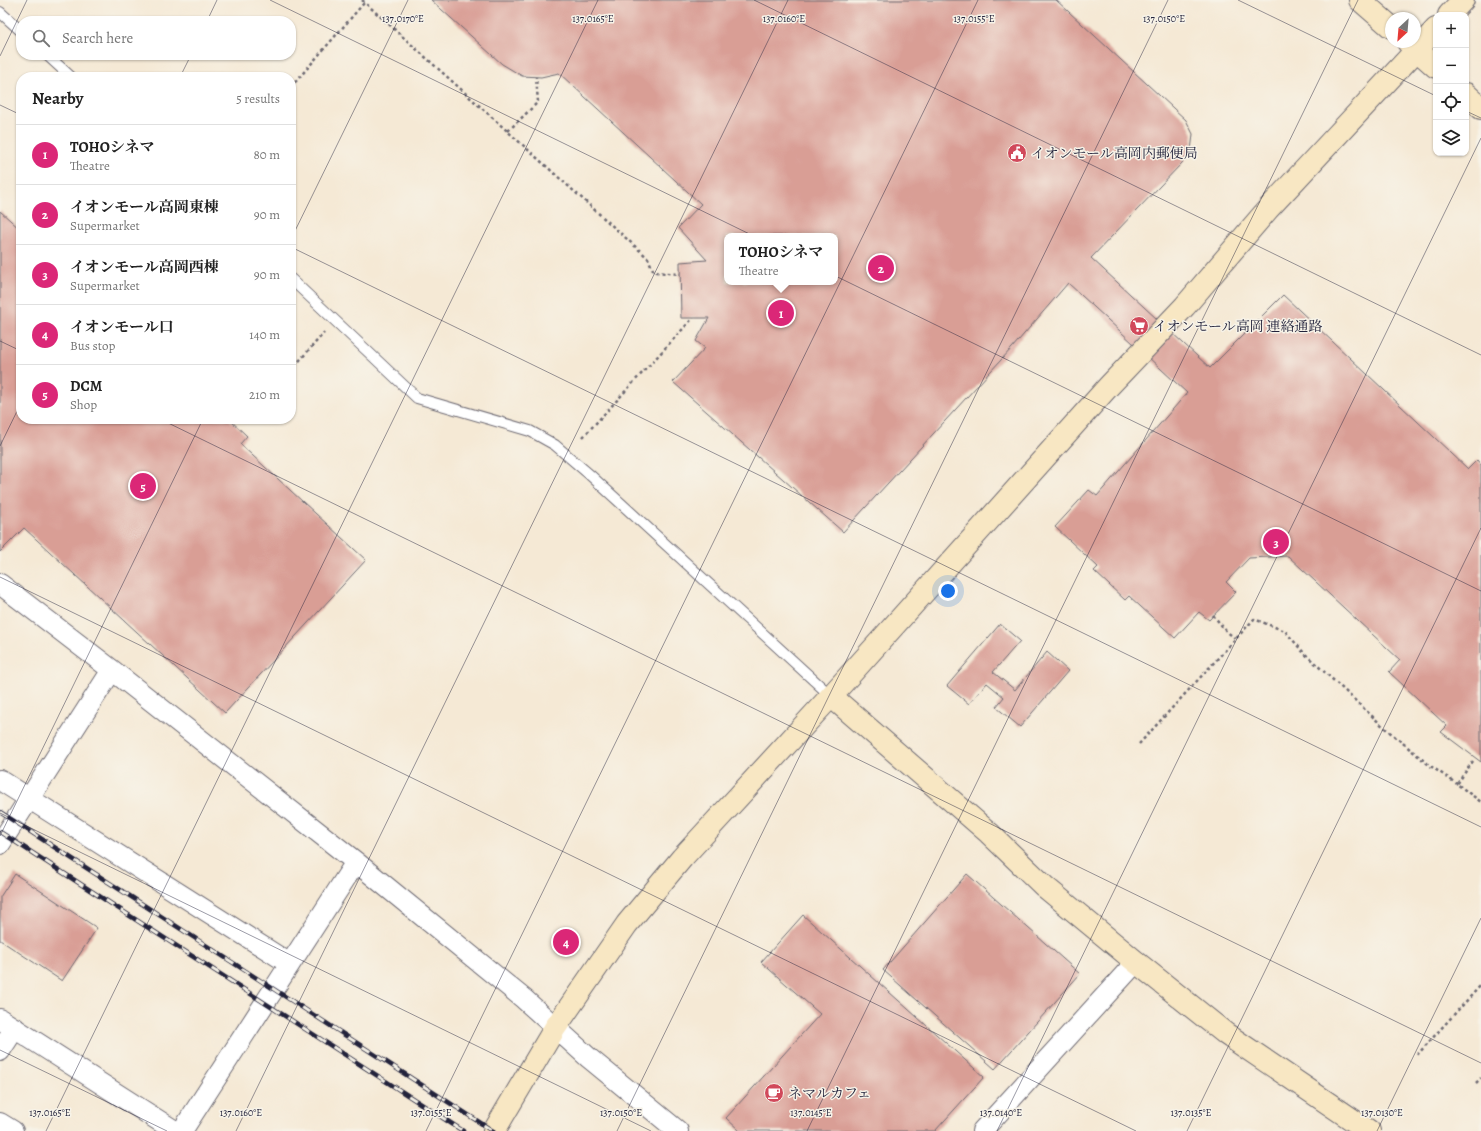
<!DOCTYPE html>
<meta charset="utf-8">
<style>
:root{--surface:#fff;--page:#f2f2f2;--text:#222;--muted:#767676;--line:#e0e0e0;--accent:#db2777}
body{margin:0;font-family:Alegreya,"Noto Serif JP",serif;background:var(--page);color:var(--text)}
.controls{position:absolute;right:12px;top:12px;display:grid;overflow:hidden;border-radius:8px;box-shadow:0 1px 3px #0004}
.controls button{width:36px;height:36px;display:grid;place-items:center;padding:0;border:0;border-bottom:1px solid var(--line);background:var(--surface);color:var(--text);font:20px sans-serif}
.compass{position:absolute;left:1385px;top:12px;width:36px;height:36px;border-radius:50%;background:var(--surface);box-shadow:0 1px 3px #0004;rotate:206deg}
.you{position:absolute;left:948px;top:591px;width:14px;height:14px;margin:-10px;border:3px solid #fff;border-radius:50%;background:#1a73e8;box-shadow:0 0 0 6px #1a73e833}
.badge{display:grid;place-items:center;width:26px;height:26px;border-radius:50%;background:var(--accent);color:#fff;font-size:13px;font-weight:700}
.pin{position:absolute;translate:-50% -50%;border:2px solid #fff;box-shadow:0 1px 4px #0006}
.popup{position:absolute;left:724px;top:233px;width:114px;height:52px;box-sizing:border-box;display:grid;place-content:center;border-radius:8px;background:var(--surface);filter:drop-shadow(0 1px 3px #0005);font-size:13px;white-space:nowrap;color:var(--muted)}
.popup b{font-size:15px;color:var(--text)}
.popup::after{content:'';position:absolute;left:50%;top:100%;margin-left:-8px;border:8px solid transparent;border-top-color:var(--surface)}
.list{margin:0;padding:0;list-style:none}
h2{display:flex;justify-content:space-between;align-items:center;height:52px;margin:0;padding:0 16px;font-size:17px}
h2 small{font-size:13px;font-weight:400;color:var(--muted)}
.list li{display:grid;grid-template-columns:26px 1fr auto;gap:12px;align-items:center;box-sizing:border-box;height:60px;padding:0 16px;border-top:1px solid var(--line)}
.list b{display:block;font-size:15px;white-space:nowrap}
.list p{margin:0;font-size:13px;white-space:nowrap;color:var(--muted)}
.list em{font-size:13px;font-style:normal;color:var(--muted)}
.icon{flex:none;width:22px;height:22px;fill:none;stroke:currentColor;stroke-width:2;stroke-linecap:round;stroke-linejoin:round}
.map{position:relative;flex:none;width:1481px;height:1131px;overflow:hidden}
.search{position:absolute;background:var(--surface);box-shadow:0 1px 3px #0004;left:16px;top:16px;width:280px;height:44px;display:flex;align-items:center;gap:10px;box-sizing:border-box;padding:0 14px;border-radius:16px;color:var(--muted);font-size:15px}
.panel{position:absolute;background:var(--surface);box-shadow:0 1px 3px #0004;left:16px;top:72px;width:280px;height:352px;border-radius:16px}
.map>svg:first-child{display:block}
.building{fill:#d99e95;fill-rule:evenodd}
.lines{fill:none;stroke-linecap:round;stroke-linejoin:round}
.lane-casing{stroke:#6c6871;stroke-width:12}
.street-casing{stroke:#6c6871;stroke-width:22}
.secondary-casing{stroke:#6c6871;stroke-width:24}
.path{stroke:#6c6871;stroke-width:2.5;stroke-dasharray:3 3;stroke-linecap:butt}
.lane{stroke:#fff;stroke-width:10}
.street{stroke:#fff;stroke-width:20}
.secondary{stroke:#f8e7c3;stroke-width:22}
.rail-casing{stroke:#22223b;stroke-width:4.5}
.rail{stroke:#f7f3e8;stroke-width:3;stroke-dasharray:9;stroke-linecap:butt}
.ticks{fill:none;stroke:#22223b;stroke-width:1;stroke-opacity:0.45}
.labels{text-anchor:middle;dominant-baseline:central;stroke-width:3;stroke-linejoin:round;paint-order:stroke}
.poi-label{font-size:14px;fill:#22223b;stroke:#f7f3e8;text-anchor:start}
.ticks-label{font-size:10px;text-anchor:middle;fill:#22223b;stroke:#f7f3e8;stroke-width:3;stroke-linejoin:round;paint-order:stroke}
</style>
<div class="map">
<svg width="1481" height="1131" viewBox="0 0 1481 1131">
<rect width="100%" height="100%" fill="#f7f3e8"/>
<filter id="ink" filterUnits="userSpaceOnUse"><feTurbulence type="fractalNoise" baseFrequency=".025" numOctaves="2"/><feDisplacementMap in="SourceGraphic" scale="8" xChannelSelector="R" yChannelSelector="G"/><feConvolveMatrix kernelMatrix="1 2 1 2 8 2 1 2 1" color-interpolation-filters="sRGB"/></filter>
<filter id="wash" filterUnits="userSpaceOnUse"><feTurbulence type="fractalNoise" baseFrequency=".012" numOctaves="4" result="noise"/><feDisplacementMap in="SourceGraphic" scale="16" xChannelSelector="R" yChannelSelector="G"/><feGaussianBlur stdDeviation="0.9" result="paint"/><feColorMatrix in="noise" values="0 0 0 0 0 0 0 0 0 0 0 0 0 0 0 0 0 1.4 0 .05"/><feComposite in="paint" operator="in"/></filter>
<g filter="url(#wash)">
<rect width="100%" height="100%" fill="#f5e9d5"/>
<g id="blocks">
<path class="building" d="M431,0H1056L1186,120L1193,134L1191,151L1182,163L1091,258L1210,368L1283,295L1468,469L1477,460L1481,465V762L1441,732L1447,726L1389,672L1400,660L1288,556L1249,558L1226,582L1236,592L1209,620L1199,612L1175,638L1129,596L1125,600L1094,571L1098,567L1055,527L1089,490L1097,496L1187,393L1068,283L1012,348L843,532L673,382L705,348L696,341L709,318H681L680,262L707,260L678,228L701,204L559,73L541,77L522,76L502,64ZM727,236H835V282H727Z
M0,211L21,230V419H229L247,436L240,444L366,560L225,713L24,528L0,552Z
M1000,624L1020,641L993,672L1015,690L1047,652L1068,671L1020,727L996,707L1004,697L987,683L969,704L947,686Z
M15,874L97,928L62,981L0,940V897Z
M967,874L1080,974L995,1069L883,970Z
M803,915L984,1077L935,1131H740L726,1118L820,1014L761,962Z"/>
</g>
</g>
<g filter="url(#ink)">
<use href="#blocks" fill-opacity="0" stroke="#6c6871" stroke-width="1"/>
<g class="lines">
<defs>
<path id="lane" d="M0,12L21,31
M47,55L71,77
M291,279L417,398L530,431L555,445L590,475L831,696"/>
<path id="street" d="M0,584L112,670L356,862L524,999L589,1058L678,1131
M0,780L290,964
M0,844L112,670
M0,1019L175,1131
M0,1051L15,1028
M0,1123L13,1131
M182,1131L356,862
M982,1131L1136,962"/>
<path id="secondary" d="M1360,0L1391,27
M1449,15L1463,0
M1408,42L1436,67
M1466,94L1481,108
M831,696L989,833L1044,886L1136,962L1226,1034L1369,1131
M494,1131L555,1028L627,924L682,858L831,696L1108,387L1185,306L1268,209L1436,29"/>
</defs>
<use href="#lane" class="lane-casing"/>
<use href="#street" class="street-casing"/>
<use href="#secondary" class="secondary-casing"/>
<path class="path" d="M362,0L648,258L654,272L680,274
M291,87L364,3
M508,131L538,102L536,77
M291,370L324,333
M583,437L693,318
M1213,615L1226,631L1236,639
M1139,744L1254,619L1285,631L1304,653L1386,729L1429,765L1457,784
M1473,761L1457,784L1481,802
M1417,1055L1481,985
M1476,1083L1481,1078"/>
<use href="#lane" class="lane"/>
<use href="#street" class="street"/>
<use href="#secondary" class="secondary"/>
<defs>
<path id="rail" d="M0,812L493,1131
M0,832L463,1131"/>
</defs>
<use href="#rail" class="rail-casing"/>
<use href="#rail" class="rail"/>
</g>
</g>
<path class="ticks" d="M270,0L1481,591M754,0L1481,355M1238,0L1436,96M207,21L217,0M0,56L27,0M180,77L191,55M0,105L21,115M1466,111L1481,118M291,239L408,0M291,247L1481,827M0,341L21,351M160,419L1481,1063M0,446L21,403M0,577L1136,1131M0,813L651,1131M0,836L203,419M0,1050L167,1131M46,1131L598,0M236,1131L788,0M426,1131L978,0M617,1131L1168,0M807,1131L1358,0M997,1131L1481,138M1187,1131L1481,528M1377,1131L1481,918"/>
<defs>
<symbol id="civic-disc" viewBox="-11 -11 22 22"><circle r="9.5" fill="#d1495b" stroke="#f7f3e8"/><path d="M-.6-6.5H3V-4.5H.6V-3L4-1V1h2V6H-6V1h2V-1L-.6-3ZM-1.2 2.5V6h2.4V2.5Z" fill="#fff"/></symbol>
<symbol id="supermarket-disc" viewBox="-11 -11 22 22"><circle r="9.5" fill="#d1495b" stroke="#f7f3e8"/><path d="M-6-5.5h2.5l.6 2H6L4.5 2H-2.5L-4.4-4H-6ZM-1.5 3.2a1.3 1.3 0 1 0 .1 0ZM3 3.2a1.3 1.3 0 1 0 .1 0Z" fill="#fff"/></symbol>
<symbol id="cafe-disc" viewBox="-11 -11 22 22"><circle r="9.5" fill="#d1495b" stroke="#f7f3e8"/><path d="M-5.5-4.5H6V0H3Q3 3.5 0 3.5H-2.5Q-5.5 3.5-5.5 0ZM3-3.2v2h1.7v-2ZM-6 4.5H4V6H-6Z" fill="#fff"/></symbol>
</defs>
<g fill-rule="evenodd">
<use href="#civic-disc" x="1006" y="142" width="22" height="22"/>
<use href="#supermarket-disc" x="1128" y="315" width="22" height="22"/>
<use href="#cafe-disc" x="763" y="1082" width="22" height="22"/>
</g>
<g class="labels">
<g class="poi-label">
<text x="1031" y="153">イオンモール高岡内郵便局</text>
<text x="1153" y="326">イオンモール高岡 連絡通路</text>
<text x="788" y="1093">ネマルカフェ</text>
</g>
</g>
<g class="ticks-label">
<text x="403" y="22">137.0170°E</text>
<text x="593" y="22">137.0165°E</text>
<text x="784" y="22">137.0160°E</text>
<text x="974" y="22">137.0155°E</text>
<text x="1164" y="22">137.0150°E</text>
<text x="50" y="1116">137.0165°E</text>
<text x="241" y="1116">137.0160°E</text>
<text x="431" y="1116">137.0155°E</text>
<text x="621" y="1116">137.0150°E</text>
<text x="811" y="1116">137.0145°E</text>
<text x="1001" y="1116">137.0140°E</text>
<text x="1191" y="1116">137.0135°E</text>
<text x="1382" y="1116">137.0130°E</text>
</g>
</svg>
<div class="controls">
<button>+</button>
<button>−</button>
<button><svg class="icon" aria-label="locate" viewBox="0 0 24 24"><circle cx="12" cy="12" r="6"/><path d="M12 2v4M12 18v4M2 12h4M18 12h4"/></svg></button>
<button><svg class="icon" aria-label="layers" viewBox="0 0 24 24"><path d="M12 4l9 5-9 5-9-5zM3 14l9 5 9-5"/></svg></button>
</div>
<svg class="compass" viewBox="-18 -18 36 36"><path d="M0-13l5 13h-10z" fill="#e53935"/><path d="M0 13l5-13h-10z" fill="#767676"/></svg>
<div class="you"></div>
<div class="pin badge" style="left:781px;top:313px">1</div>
<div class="popup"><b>TOHOシネマ</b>Theatre</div>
<div class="pin badge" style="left:881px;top:268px">2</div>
<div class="pin badge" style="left:1276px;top:542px">3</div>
<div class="pin badge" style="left:566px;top:942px">4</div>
<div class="pin badge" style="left:143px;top:486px">5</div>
<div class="search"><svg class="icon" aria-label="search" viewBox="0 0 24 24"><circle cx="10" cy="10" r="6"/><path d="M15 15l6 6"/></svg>Search here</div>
<section class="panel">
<h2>Nearby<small>5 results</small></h2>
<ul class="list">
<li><span class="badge">1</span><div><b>TOHOシネマ</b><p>Theatre</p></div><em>80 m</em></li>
<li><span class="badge">2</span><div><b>イオンモール高岡東棟</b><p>Supermarket</p></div><em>90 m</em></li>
<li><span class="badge">3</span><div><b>イオンモール高岡西棟</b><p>Supermarket</p></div><em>90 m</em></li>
<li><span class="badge">4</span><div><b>イオンモール口</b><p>Bus stop</p></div><em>140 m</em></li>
<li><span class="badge">5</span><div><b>DCM</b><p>Shop</p></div><em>210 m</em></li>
</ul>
</section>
</div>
